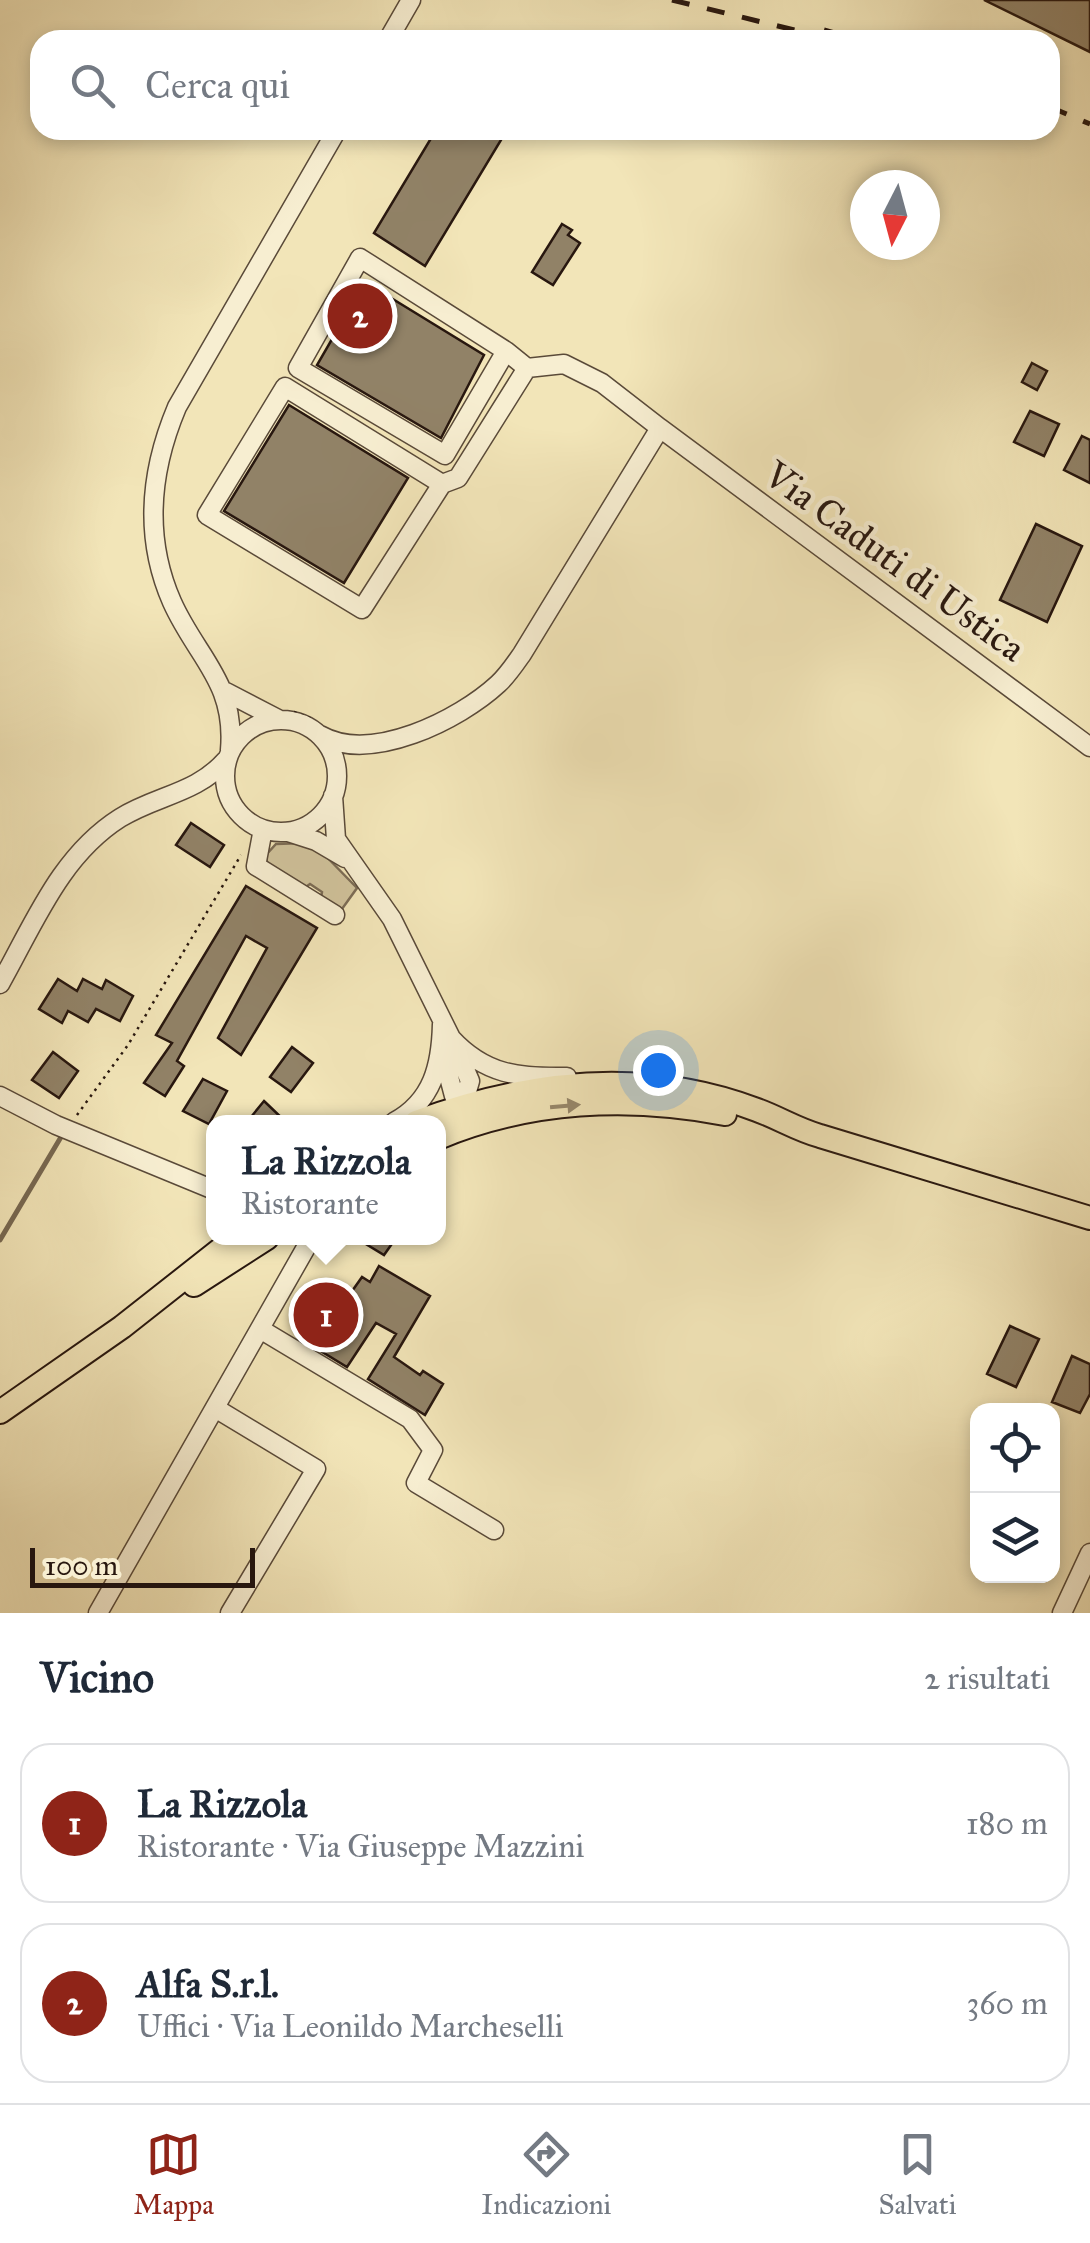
<!DOCTYPE html>
<html lang="it">
<meta charset="utf-8">
<style>
:root{--surface:#fff;--page:#f6f6f7;--text:#1f2937;--muted:#747a83;--line:#e0e1e3;--accent:#8f2418}
body{margin:0;font-family:"IM FELL Great Primer",serif;background:var(--page);color:var(--text)}
.controls{position:absolute;right:30px;bottom:30px;display:grid;overflow:hidden;border-radius:20px;box-shadow:0 5px 15px #0003}
.controls button{width:90px;height:90px;display:grid;place-items:center;padding:0;border:0;border-bottom:2px solid var(--line);background:var(--surface);color:var(--text);font:50px sans-serif}
.compass{position:absolute;left:850px;top:170px;width:90px;height:90px;border-radius:50%;background:var(--surface);box-shadow:0 5px 15px #0003;rotate:186deg}
.scale{position:absolute;left:30px;bottom:25px;width:225px;box-sizing:border-box;padding-left:10px;border:5px solid #28170f;border-top:0;font-size:28px;line-height:35px;white-space:nowrap;color:#28170f;-webkit-text-stroke:8px #f7eed1;paint-order:stroke}
.you{position:absolute;left:658px;top:1070px;width:35px;height:35px;margin:-25px;border:8px solid #fff;border-radius:50%;background:#1a73e8;box-shadow:0 0 0 15px #1a73e833}
.badge{display:grid;place-items:center;width:65px;height:65px;border-radius:50%;background:var(--accent);color:#fff;font-size:32px;font-weight:700}
.pin{position:absolute;translate:-50% -50%;border:5px solid #fff;box-shadow:0 2px 10px #0006}
.popup{position:absolute;left:206px;top:1115px;width:240px;height:130px;box-sizing:border-box;display:grid;place-content:center;border-radius:20px;background:var(--surface);filter:drop-shadow(0 2px 8px #0005);font-size:32px;white-space:nowrap;color:var(--muted)}
.popup b{font-size:38px;color:var(--text)}
.popup::after{content:'';position:absolute;left:50%;top:100%;margin-left:-20px;border:20px solid transparent;border-top-color:var(--surface)}
.list{margin:0;padding:0;list-style:none}
h2{display:flex;justify-content:space-between;align-items:center;height:130px;margin:0;padding:0 40px;font-size:42px}
h2 small{font-size:32px;font-weight:400;color:var(--muted)}
.list li{display:grid;grid-template-columns:65px 1fr auto;gap:30px;align-items:center;box-sizing:border-box;height:160px;margin:0 20px 20px;padding:0 20px;border:2px solid var(--line);border-radius:30px}
.list b{display:block;font-size:38px;white-space:nowrap}
.list p{margin:0;font-size:32px;white-space:nowrap;color:var(--muted)}
.list em{font-size:32px;font-style:normal;color:var(--muted)}
.icon{flex:none;width:55px;height:55px;fill:none;stroke:currentColor;stroke-width:2;stroke-linecap:round;stroke-linejoin:round}
.map{position:relative;flex:none;width:1090px;height:1613px;overflow:hidden}
.search{position:absolute;background:var(--surface);box-shadow:0 5px 15px #0003;left:30px;right:30px;top:30px;height:110px;display:flex;align-items:center;gap:25px;box-sizing:border-box;padding:0 35px;border-radius:30px;color:var(--muted);font-size:38px}
.sheet{height:490px;background:var(--surface)}
nav{display:flex;justify-content:space-around;align-items:center;box-sizing:border-box;height:140px;border-top:2px solid var(--line);background:var(--surface);font-size:28px;color:var(--muted)}
nav a{display:grid;justify-items:center;gap:5px}
nav .on{color:var(--accent)}
.map>svg:first-child{display:block}
.green{fill:#d0c29b;stroke:#7c6c55;stroke-width:2.5}
.lines{fill:none;stroke-linecap:round;stroke-linejoin:round}
.stream{stroke:#786952;stroke-width:5}
.building{fill:#918267;stroke:#28170f;stroke-width:2.5}
.minor-casing{stroke:#5a4a39;stroke-width:21}
.major-casing{stroke:#28170f;stroke-width:26}
.path{stroke:#28170f;stroke-width:2.5;stroke-dasharray:2.5 5;stroke-linecap:butt}
.minor{stroke:#f7eed1;stroke-width:18}
.major{stroke:#f2e5b8;stroke-width:22}
.rail{stroke:#28170f;stroke-width:5;stroke-dasharray:18 18;stroke-linecap:butt}
.oneway{fill:#97886c}
.labels{text-anchor:middle;dominant-baseline:central;stroke-width:9;stroke-linejoin:round;paint-order:stroke}
.street-label{font-size:38px;fill:#28170f;stroke:#f7eed1}
</style>
<div class="map">
<svg width="1090" height="1613" viewBox="0 0 1090 1613">
<rect width="100%" height="100%" fill="#f2e5b8"/>
<filter id="stains"><feTurbulence type="fractalNoise" baseFrequency=".002" numOctaves="4"/><feColorMatrix values="0 0 0 0 .2 0 0 0 0 .09 0 0 0 0 .02 0 0 0 .5 -.17"/></filter>
<radialGradient id="worn" r=".72"><stop offset=".6" stop-color="#630" stop-opacity="0"/><stop offset="1" stop-color="#630" stop-opacity=".3"/></radialGradient>
<path class="green" d="M305,843L317,847L357,888L342,909L321,898L322,892L310,884L303,889L268,865L265,856L276,844Z"/>
<g class="lines">
<path class="stream" d="M0,1240L61,1137"/>
</g>
<path class="building" d="M984,0H1090V52Z
M436,130H507L425,266L374,233Z
M562,224L572,230L568,235L580,243L553,285L532,272Z
M365,282L484,355L441,438L317,365Z
M1032,363L1047,371L1037,390L1022,382Z
M289,405L408,478L344,583L224,511Z
M1030,411L1059,424L1044,456L1014,442Z
M1082,436L1090,440V483L1064,470Z
M1036,524L1082,546L1047,622L1000,600Z
M191,823L224,845L210,867L176,845Z
M246,886L317,928L241,1055L218,1038L267,948L246,936L177,1061L184,1066L165,1096L144,1083L172,1043L156,1035Z
M58,979L77,991L83,979L102,989L106,980L133,996L120,1021L96,1009L88,1022L68,1011L62,1023L39,1009Z
M292,1047L313,1063L291,1092L270,1077Z
M53,1052L78,1071L59,1098L32,1080Z
M203,1079L227,1091L209,1124L183,1111Z
M264,1101L286,1122H247Z
M356,1238H396L384,1255Z
M379,1266L430,1296L394,1357L420,1375L423,1371L443,1384L425,1415L368,1379L396,1334L376,1323L347,1367L306,1342L325,1309L345,1321L357,1299L350,1294L362,1277L370,1282Z
M1010,1326L1039,1339L1016,1387L987,1374Z
M1072,1356L1090,1364V1394L1080,1413L1052,1402Z"/>
<g class="lines">
<defs>
<path id="minor" d="M388,40L411,0
M506,351L445,455L298,368L360,258L506,351L527,368
M442,484L285,387L207,515L362,609L442,484L458,478L527,368L564,364L602,383L660,428
M226,692L278,719
M225 776a56 56 0 1 1 112 0a56 56 0 1 1-112 0Z
M320,735C371,764 459,720 498,684C507,676 515,664 522,654L660,428L1090,747
M230,750C236,682 197,658 172,602C143,536 150,471 177,407L337,130
M333,796L336,839L392,919L451,1038C485,1075 519,1078 567,1077
M263,829L256,866L335,915
M288,832L316,841L345,858
M0,984C34,924 60,856 120,818C157,795 196,794 226,760
M455,1046L470,1081L463,1105
M444,1058L454,1096L467,1116
M0,1096L56,1125L214,1190
M394,1122C433,1101 441,1065 442,1024
M260,1329L410,1419L433,1450L416,1483L494,1530
M215,1408L316,1469L230,1613
M98,1613L308,1244
M1062,1613L1090,1553"/>
<path id="major" d="M416,1122C527,1081 644,1067 757,1110C779,1118 798,1130 820,1136C910,1164 1000,1191 1090,1218
M438,1138C529,1100 629,1095 725,1114
M194,1285L267,1238
M0,1412L122,1327L235,1238"/>
</defs>
<use href="#minor" class="minor-casing"/>
<use href="#major" class="major-casing"/>
<path class="path" d="M294,712L315,720
M77,1115L128,1045L241,855"/>
<use href="#minor" class="minor"/>
<use href="#major" class="major"/>
<path class="rail" d="M672,0L835,40
M824,30L859,40
M1050,107L1090,124"/>
</g>
<defs><path id="oneway-solid" d="M-6-.8H1V-3.2L6.5 0L1 3.2V.8H-6Z" transform="scale(2.5)"/></defs>
<use class="oneway" href="#oneway-solid" transform="translate(565 1106) rotate(-5)"/>
<g class="labels">
<g class="street-label">
<text transform="translate(895 561) rotate(36)">Via Caduti di Ustica</text>
</g>
</g>
<rect width="100%" height="100%" filter="url(#stains)"/>
<rect width="100%" height="100%" fill="url(#worn)"/>
</svg>
<div class="controls">
<button><svg class="icon" aria-label="locate" viewBox="0 0 24 24"><circle cx="12" cy="12" r="6"/><path d="M12 2v4M12 18v4M2 12h4M18 12h4"/></svg></button>
<button><svg class="icon" aria-label="layers" viewBox="0 0 24 24"><path d="M12 4l9 5-9 5-9-5zM3 14l9 5 9-5"/></svg></button>
</div>
<svg class="compass" viewBox="-18 -18 36 36"><path d="M0-13l5 13h-10z" fill="#e53935"/><path d="M0 13l5-13h-10z" fill="#747a83"/></svg>
<div class="scale">100 m</div>
<div class="you"></div>
<div class="pin badge" style="left:326px;top:1315px">1</div>
<div class="popup"><b>La Rizzola</b>Ristorante</div>
<div class="pin badge" style="left:360px;top:316px">2</div>
<div class="search"><svg class="icon" aria-label="search" viewBox="0 0 24 24"><circle cx="10" cy="10" r="6"/><path d="M15 15l6 6"/></svg>Cerca qui</div>
</div>
<section class="sheet">
<h2>Vicino<small>2 risultati</small></h2>
<ul class="list">
<li><span class="badge">1</span><div><b>La Rizzola</b><p>Ristorante · Via Giuseppe Mazzini</p></div><em>180 m</em></li>
<li><span class="badge">2</span><div><b>Alfa S.r.l.</b><p>Uffici · Via Leonildo Marcheselli</p></div><em>360 m</em></li>
</ul>
</section>
<nav>
<a class="on"><svg class="icon" aria-label="map" viewBox="0 0 24 24"><path d="M3 6l6-2 6 2 6-2v14l-6 2-6-2-6 2zM9 4v14M15 6v14"/></svg>Mappa</a>
<a><svg class="icon" aria-label="directions" viewBox="0 0 24 24"><path d="M12 3l9 9-9 9-9-9zM9 14v-3h6M13 9l2 2-2 2"/></svg>Indicazioni</a>
<a><svg class="icon" aria-label="saved" viewBox="0 0 24 24"><path d="M7 4h10v16l-5-4-5 4z"/></svg>Salvati</a>
</nav>
